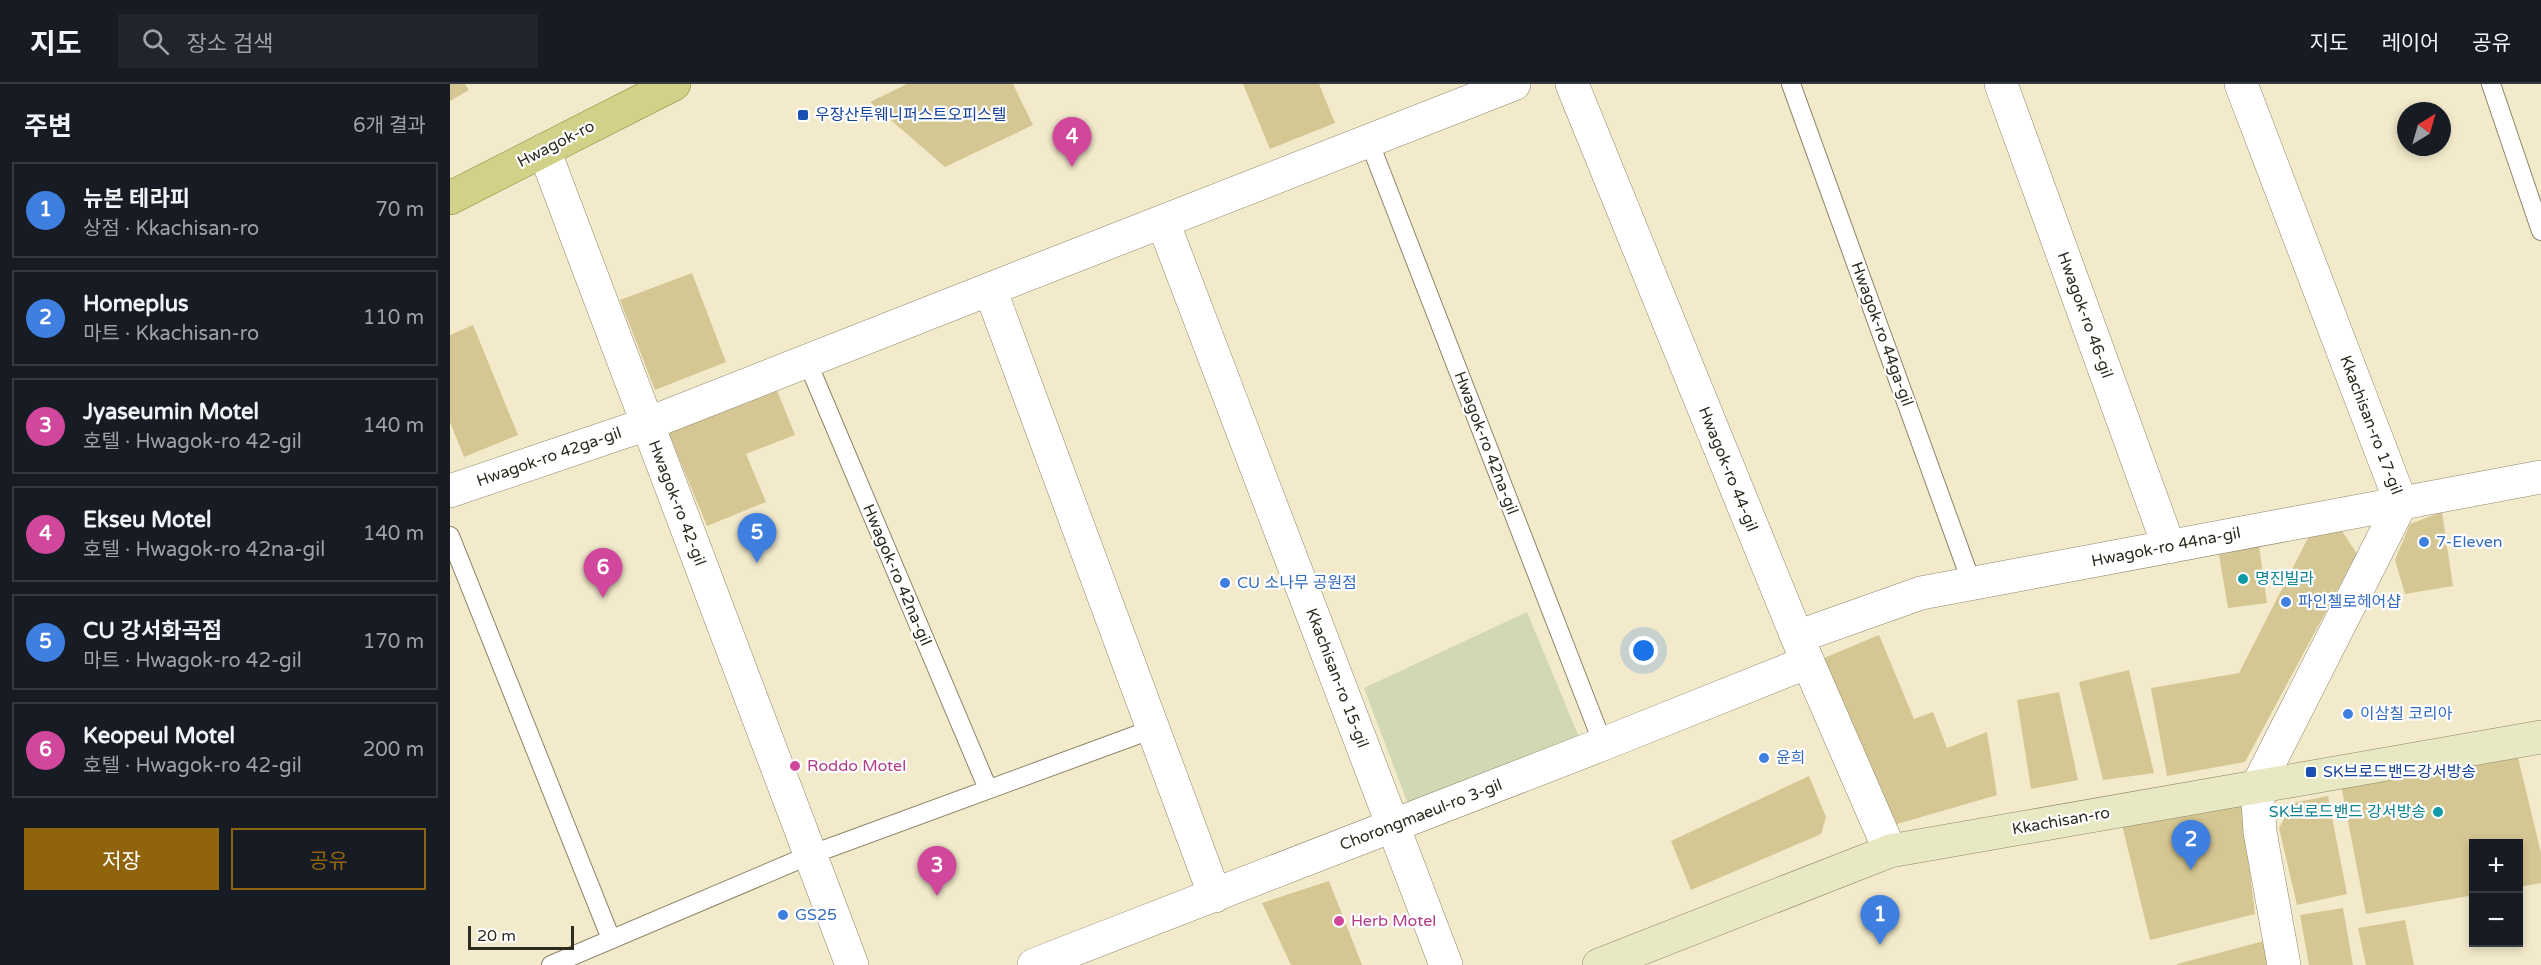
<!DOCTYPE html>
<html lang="ko">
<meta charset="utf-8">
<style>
:root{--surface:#171b24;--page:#20242c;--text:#f1f3f6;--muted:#9ea1a6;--line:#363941;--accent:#90640d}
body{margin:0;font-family:"Varela Round","Noto Sans KR",sans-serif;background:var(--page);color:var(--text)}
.controls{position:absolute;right:18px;bottom:18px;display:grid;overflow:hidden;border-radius:0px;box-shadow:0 3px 9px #0003}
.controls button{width:54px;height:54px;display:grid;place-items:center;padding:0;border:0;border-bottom:2px solid var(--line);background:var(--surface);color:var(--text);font:30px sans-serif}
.compass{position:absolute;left:1947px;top:18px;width:54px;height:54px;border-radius:50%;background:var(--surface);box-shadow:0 3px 9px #0003;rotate:37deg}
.scale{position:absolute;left:18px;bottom:15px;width:106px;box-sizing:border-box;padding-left:6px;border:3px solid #2e2b1f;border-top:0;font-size:16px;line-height:21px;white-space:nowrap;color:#2e2b1f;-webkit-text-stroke:4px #fff;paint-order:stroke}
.you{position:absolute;left:1194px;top:567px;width:21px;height:21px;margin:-15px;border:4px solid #fff;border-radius:50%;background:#1a73e8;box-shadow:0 0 0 9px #1a73e833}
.badge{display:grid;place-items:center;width:39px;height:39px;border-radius:50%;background:var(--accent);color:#fff;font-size:20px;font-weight:700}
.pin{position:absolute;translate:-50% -50px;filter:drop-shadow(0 2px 3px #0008)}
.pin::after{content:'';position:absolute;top:32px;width:21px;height:18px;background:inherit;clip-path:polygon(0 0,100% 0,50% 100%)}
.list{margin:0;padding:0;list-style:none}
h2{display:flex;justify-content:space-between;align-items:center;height:78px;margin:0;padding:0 24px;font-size:26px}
h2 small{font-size:20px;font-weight:400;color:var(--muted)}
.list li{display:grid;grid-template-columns:39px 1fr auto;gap:18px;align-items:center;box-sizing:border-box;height:96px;margin:0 12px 12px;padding:0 12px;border:2px solid var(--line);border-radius:0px}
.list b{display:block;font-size:22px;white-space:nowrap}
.list p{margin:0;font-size:20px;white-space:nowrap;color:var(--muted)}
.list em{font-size:20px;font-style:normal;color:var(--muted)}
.actions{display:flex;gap:12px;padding:18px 24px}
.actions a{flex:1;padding:14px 0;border:2px solid var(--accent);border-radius:0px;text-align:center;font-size:21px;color:var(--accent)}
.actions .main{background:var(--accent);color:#fff}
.icon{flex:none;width:33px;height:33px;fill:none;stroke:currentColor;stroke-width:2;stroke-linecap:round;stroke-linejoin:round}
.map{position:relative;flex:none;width:2091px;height:881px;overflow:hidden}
header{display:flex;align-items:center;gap:36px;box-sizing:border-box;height:84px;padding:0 30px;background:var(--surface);border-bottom:2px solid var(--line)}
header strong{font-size:28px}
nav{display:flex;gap:33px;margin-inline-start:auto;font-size:21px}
.search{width:420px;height:54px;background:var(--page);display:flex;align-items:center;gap:15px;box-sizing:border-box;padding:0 21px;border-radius:0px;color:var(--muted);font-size:22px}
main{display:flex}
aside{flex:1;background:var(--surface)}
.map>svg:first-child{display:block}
.green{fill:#d0d9b4}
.building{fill:#d5c793}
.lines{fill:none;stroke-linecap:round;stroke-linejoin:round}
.lane-casing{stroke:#8d8569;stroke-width:20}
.street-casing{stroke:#8d8569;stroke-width:34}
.secondary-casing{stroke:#8d8569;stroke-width:34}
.primary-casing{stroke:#84832f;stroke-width:34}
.lane{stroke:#fff;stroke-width:18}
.street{stroke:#fff;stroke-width:33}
.secondary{stroke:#e8e8c3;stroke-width:33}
.primary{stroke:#d1d187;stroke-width:33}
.transit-dot{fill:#1a4fb4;stroke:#fff;stroke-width:2}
.shop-dot{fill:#3f7fe0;stroke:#fff;stroke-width:2}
.culture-dot{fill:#0f9aa8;stroke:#fff;stroke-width:2}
.hotel-dot{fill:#d1479c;stroke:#fff;stroke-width:2}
.labels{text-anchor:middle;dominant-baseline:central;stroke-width:4.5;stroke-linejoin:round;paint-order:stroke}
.transit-label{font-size:16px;fill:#164399;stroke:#fff;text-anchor:start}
.street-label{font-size:16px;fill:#2e2b1f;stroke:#fff}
.shop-label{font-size:16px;fill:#366cbe;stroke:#fff;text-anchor:start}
.culture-label{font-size:16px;fill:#0d838f;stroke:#fff;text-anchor:start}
.hotel-label{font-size:16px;fill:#b23c85;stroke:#fff;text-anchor:start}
</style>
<header>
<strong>지도</strong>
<div class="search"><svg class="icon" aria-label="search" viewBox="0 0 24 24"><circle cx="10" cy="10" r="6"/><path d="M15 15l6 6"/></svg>장소 검색</div>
<nav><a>지도</a><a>레이어</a><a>공유</a></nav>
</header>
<main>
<aside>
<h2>주변<small>6개 결과</small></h2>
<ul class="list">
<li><span class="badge" style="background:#3f7fe0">1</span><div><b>뉴본 테라피</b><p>상점 · Kkachisan-ro</p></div><em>70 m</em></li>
<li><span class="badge" style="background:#3f7fe0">2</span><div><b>Homeplus</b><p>마트 · Kkachisan-ro</p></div><em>110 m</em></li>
<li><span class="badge" style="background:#d1479c">3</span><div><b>Jyaseumin Motel</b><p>호텔 · Hwagok-ro 42-gil</p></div><em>140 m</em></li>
<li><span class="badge" style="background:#d1479c">4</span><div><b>Ekseu Motel</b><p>호텔 · Hwagok-ro 42na-gil</p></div><em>140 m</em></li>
<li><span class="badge" style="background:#3f7fe0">5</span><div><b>CU 강서화곡점</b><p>마트 · Hwagok-ro 42-gil</p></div><em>170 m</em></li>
<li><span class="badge" style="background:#d1479c">6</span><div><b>Keopeul Motel</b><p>호텔 · Hwagok-ro 42-gil</p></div><em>200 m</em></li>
</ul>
<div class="actions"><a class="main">저장</a><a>공유</a></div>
</aside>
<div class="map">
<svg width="2091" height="881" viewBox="0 0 2091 881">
<rect width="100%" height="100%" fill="#f3eacb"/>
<path class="green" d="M1077,528L1129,653L958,720L914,604Z"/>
<path class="building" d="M0,0H15L19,6L0,17Z
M457,0H563L583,41L495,83L420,18Z
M793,0H869L885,39L820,65Z
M242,189L276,278L205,306L170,216Z
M23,241L68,351L14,373L0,338V251Z
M326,304L345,351L296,370L316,418L257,442L218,348Z
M1992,428L2003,502L1955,510L1945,476L1960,440Z
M1888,441L1907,470L1795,678L1717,692L1701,604L1789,589L1860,450Z
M1809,462L1817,519L1778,524L1769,471Z
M1429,551L1464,635L1483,628L1497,664L1537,648L1547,711L1437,743L1374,574Z
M1679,586L1704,689L1653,696L1629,598Z
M1609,608L1628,696L1581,705L1567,616Z
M2066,665L2091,769V799L2068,803V760H2024V811L1916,830L1890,696Z
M1359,692L1376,733L1371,750L1241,806L1221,757Z
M1878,712L1897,810L1847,821L1829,744L1843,719Z
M1792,722L1805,830L1700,856L1672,741Z
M879,797L912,881H841L812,819Z
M1893,824L1903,881H1859L1850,831Z
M1955,836L1964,881H1916L1908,844Z
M1814,857L1818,881H1727V880Z"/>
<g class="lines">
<defs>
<path id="lane" d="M1341,0L1522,500
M2041,0L2091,147
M919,57L1153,660
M357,277L538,705
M0,452L161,855
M101,881L360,771L703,645"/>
<path id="street" d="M1122,0L1347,553L1440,767
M1551,0L1719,463
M1791,0L1951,419L1807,703L1810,748L1834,881
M94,66L402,881
M713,138L996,881
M0,407L197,340L540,205
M1347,553L1471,509L2091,393
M765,812L540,205L1064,0
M584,881L1153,660L1358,578"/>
<path id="secondary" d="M1149,881L1440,767L2091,653"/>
<path id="primary" d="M0,114L224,0"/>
</defs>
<use href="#lane" class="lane-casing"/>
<use href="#street" class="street-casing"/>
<use href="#secondary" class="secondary-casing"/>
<use href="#primary" class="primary-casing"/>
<use href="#lane" class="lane"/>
<use href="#street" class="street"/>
<use href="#secondary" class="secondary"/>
<use href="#primary" class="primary"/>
</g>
<g class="transit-dot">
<rect x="347" y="25" width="12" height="12" rx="3"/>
<rect x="1855" y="682" width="12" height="12" rx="3"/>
</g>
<g class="shop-dot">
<circle cx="1974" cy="458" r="6"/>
<circle cx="775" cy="499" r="6"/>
<circle cx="1836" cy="518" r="6"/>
<circle cx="1898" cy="630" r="6"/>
<circle cx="1314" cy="674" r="6"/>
<circle cx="333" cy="831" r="6"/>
</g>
<g class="culture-dot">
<circle cx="1793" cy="495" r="6"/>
<circle cx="1988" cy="728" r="6"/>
</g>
<g class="hotel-dot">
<circle cx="345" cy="682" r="6"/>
<circle cx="889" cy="837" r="6"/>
</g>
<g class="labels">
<g class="transit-label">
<text x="365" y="31">우장산투웨니퍼스트오피스텔</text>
<text x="1873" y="688">SK브로드밴드강서방송</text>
</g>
<g class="street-label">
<text transform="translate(106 60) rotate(-27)">Hwagok-ro</text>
<text transform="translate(1635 231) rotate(70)">Hwagok-ro 46-gil</text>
<text transform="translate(1432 250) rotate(70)">Hwagok-ro 44ga-gil</text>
<text transform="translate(1921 341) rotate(69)">Kkachisan-ro 17-gil</text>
<text transform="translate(1036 359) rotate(69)">Hwagok-ro 42na-gil</text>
<text transform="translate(99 373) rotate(-19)">Hwagok-ro 42ga-gil</text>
<text transform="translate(1278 385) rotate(68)">Hwagok-ro 44-gil</text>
<text transform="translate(227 419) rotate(69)">Hwagok-ro 42-gil</text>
<text transform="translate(1716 463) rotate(-11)">Hwagok-ro 44na-gil</text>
<text transform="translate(447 491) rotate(67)">Hwagok-ro 42na-gil</text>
<text transform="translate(887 594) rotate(69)">Kkachisan-ro 15-gil</text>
<text transform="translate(971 731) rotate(-21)">Chorongmaeul-ro 3-gil</text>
<text transform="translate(1611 737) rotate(-10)">Kkachisan-ro</text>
</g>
<g class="shop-label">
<text x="1986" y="458">7-Eleven</text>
<text x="787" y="499">CU 소나무 공원점</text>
<text x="1848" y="518">파인첼로헤어샵</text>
<text x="1910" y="630">이삼칠 코리아</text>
<text x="1326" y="674">윤희</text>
<text x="345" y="831">GS25</text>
</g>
<g class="culture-label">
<text x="1805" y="495">명진빌라</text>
<text x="1976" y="728" text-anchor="end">SK브로드밴드 강서방송</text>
</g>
<g class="hotel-label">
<text x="357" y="682">Roddo Motel</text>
<text x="901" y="837">Herb Motel</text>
</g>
</g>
</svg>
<div class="controls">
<button>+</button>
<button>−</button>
</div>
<svg class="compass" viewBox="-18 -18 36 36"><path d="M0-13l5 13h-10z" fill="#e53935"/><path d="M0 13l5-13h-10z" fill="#9ea1a6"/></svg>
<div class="scale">20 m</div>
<div class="you"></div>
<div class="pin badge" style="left:1430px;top:861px;background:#3f7fe0">1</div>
<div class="pin badge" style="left:1741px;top:786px;background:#3f7fe0">2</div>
<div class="pin badge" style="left:487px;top:812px;background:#d1479c">3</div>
<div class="pin badge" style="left:622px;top:83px;background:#d1479c">4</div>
<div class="pin badge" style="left:307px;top:479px;background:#3f7fe0">5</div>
<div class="pin badge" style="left:153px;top:514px;background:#d1479c">6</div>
</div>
</main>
